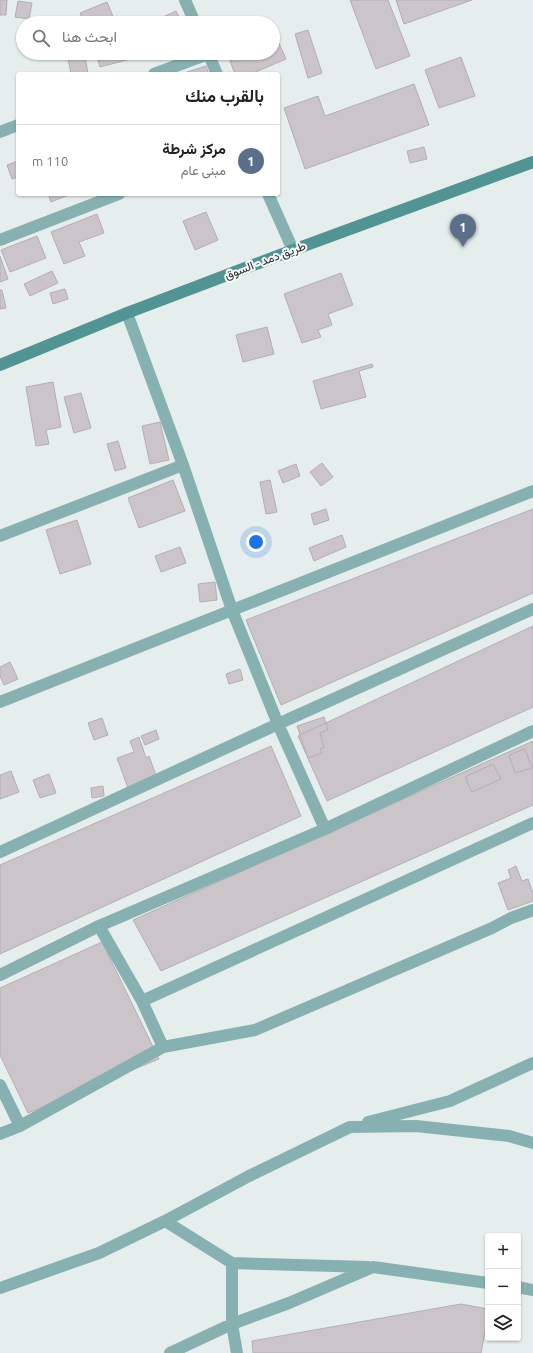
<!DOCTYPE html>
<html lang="ar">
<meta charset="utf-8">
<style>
:root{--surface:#fff;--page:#f2f2f2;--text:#202124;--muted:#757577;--line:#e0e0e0;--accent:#7c3aed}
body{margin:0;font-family:Ubuntu,Vazirmatn,sans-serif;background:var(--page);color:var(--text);direction:rtl}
.controls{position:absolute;right:12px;bottom:12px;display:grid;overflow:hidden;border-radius:4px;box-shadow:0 1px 3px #0004}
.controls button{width:36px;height:36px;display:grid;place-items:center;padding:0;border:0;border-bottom:1px solid var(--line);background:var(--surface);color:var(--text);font:20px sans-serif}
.you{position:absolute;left:256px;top:542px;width:14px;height:14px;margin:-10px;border:3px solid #fff;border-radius:50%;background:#1a73e8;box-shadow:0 0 0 6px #1a73e833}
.badge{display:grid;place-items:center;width:26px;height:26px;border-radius:50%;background:var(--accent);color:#fff;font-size:13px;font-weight:700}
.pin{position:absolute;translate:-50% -33px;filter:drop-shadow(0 1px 2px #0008)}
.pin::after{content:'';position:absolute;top:21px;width:14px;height:12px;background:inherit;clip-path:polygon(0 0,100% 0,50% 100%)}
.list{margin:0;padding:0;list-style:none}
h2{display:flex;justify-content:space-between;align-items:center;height:52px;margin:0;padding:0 16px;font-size:17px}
h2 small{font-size:13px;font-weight:400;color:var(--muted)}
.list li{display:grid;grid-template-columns:26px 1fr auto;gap:12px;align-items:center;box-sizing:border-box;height:72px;padding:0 16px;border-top:1px solid var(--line)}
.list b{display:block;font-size:15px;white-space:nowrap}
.list p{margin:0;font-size:13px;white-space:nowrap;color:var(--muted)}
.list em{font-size:13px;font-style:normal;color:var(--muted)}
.icon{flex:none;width:22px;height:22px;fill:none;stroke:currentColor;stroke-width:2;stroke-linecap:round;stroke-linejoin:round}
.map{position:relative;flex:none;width:533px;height:1353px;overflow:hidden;direction:ltr}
.search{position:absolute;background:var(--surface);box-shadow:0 1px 3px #0004;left:16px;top:16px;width:264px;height:44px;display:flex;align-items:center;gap:10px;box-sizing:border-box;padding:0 14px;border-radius:22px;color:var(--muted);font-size:15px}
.panel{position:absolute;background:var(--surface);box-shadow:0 1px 3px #0004;left:16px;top:72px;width:264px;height:124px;border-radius:4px;direction:rtl}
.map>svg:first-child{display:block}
.building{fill:#cbc5ca;stroke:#b4aeb2}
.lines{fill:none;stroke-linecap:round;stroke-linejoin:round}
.street{stroke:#87b1b1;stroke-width:12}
.secondary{stroke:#519494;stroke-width:12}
.labels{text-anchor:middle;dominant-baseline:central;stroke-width:4;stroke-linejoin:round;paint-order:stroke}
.street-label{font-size:12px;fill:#292c2c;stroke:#f3fbfb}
</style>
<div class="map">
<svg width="533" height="1353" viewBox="0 0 533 1353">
<rect width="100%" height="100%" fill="#e5eeed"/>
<path class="building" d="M0,0H7L6,15H0Z
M350,0H388L410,56L376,69Z
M396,0H472L404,24Z
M18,1L32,3L29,19L15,17Z
M107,2L115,21L110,23H84L80,13Z
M176,11L182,23H163L161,18Z
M308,30L322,73L308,78L295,34Z
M278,41L286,59L251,74H235L230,61L250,53H273V43Z
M96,53H132L134,58L100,67Z
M85,56L88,74H71L68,59Z
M461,57L475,96L439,108L425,70Z
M206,66L209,74H187V72Z
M414,84L429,125L305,169L284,108L318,96L325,116Z
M424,147L427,159L410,163L407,151Z
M18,161V177L12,179L7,165Z
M48,194H71L51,202Z
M206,212L218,240L195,250L183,221Z
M97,214L104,233L79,242L85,256L64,264L51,232Z
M37,236L46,258L10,272L1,250Z
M0,256L8,279L0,282Z
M52,271L58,283L30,296L24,284Z
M341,273L353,305L328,314L332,325L318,330L321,337L302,343L284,294Z
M65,289L68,299L53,304L50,293Z
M0,290H2L6,308L0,309Z
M267,327L274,354L243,362L236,335Z
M372,364L373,367L359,371L366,397L321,409L313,381Z
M53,382L61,427L46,430L49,444L36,446L26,387Z
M81,393L91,428L74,433L64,397Z
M160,422L169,460L150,464L142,426Z
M118,441L126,468L115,471L107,444Z
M322,463L333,477L321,486L310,472Z
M296,464L300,476L283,483L278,471Z
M173,480L185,511L139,528L128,498Z
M270,480L277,512L266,514L260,482Z
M326,509L329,520L314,525L311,514Z
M533,509V593L281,705L246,620Z
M77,520L91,564L60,574L46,530Z
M342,535L346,547L314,561L309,548Z
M180,547L186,563L161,572L155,556Z
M215,582L217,600L200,602L198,584Z
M533,626V707L327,801L298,736Z
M10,662L18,679L4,685L0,676V667Z
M240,669L243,680L229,684L226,674Z
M324,717L328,730L320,733L324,748L320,749L322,753L308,758L297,726Z
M102,718L108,735L94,740L88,723Z
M156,730L159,739L145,745L141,736Z
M139,737L146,758L149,756L157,778L128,788L117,758L134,752L130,741Z
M533,741V805L161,971L133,920Z
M271,746L301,816L0,954V865Z
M525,749L532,768L515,773L509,755Z
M493,764L501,779L472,792L465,777Z
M11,771L19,792L0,799V775Z
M49,774L56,793L40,798L33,780Z
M103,786L104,796L92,798L91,788Z
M516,866L522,881L528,879L533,893V901L508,910L498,883L511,878L508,870Z
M102,942L159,1059L28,1113L0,1055V988Z
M461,1304L488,1309V1317L481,1353H253L252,1341Z"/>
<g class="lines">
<path class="street" d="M185,0L195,23
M208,53L217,74
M154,74L208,54
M0,132L18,125
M268,194L293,250
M0,240L119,194
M127,313L183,465L232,610L278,724L325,829
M0,536L183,465
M0,702L533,491
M0,852L278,724L533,609
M99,926L142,1001L163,1047
M0,975L99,926L325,829L533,731
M142,1001L533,823
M0,1085L20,1126
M368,1122L450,1101L533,1063
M0,1134L20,1126L163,1047L255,1030L492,928L511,918L533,910
M165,1221L232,1263L368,1267
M232,1263V1324L237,1353
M518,1287L533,1290
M0,1288L99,1253L165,1221L249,1176L350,1127L416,1126L509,1136L533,1143
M170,1353L232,1324L289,1303L373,1267L488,1283"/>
<path class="secondary" d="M0,365L127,313L293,250L533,162"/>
</g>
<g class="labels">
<g class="street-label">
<text transform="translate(265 260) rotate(-21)">طريق دمد - السوق</text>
</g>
</g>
</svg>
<div class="controls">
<button>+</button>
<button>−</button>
<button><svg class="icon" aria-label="layers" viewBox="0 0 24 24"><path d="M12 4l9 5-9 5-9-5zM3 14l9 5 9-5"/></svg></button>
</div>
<div class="you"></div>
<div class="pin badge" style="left:463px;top:247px;background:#5c6f8a">1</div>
<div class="search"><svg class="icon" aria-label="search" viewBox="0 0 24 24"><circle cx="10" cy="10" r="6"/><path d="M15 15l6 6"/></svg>ابحث هنا</div>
<section class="panel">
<h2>بالقرب منك<small></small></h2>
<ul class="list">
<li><span class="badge" style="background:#5c6f8a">1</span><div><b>مركز شرطة</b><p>مبنى عام</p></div><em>110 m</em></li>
</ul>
</section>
</div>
